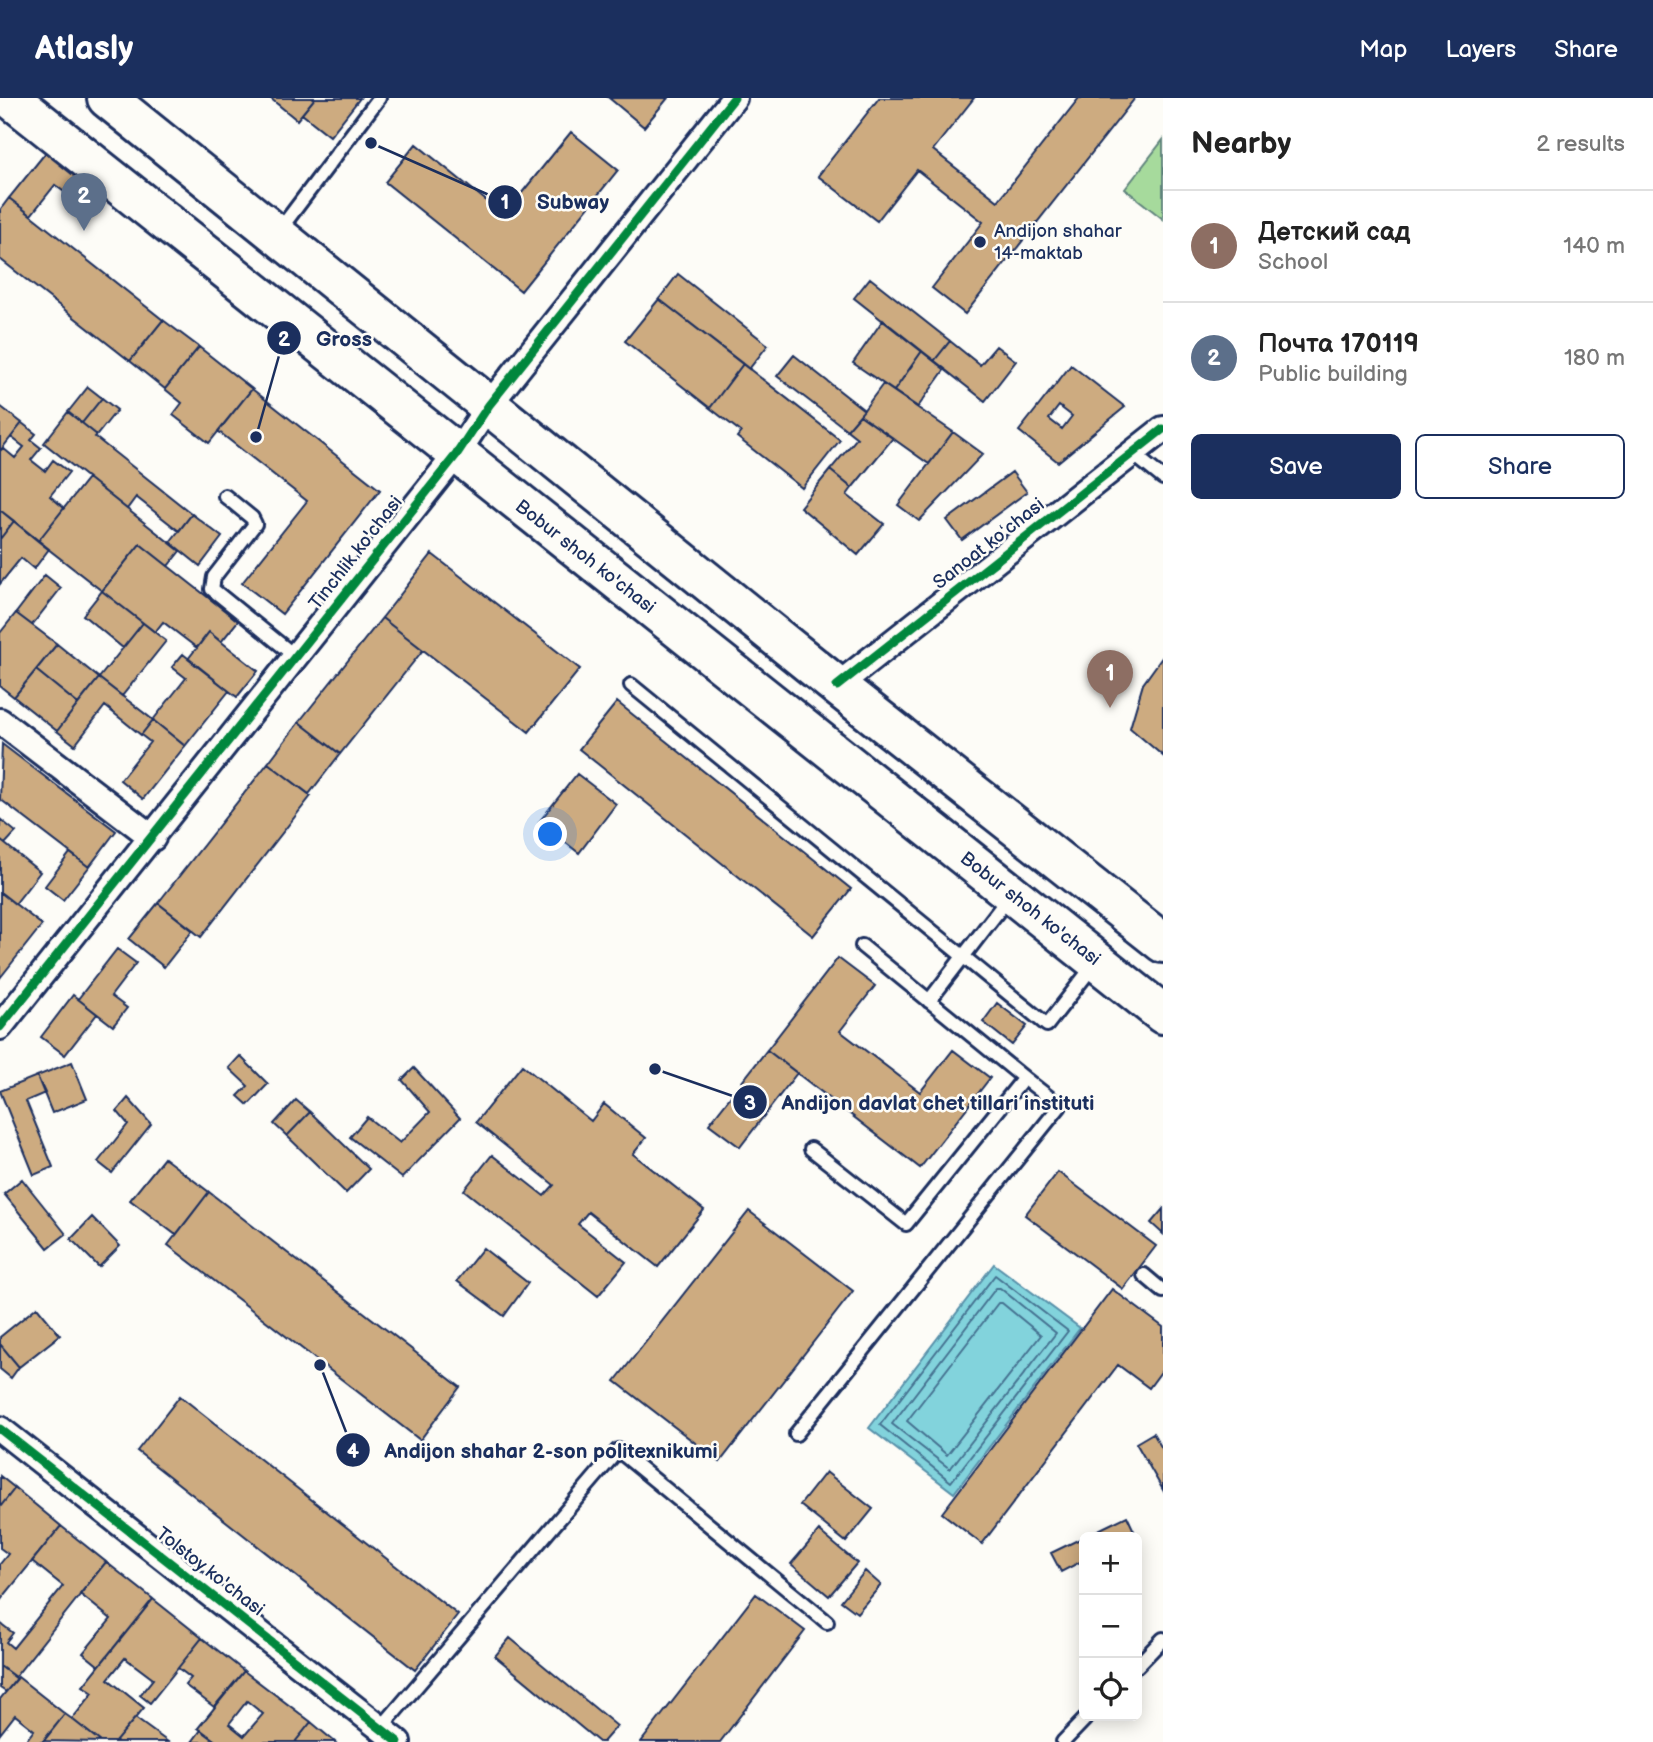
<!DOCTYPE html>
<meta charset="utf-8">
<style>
:root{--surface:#fff;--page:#f2f2f2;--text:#222;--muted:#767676;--line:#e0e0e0;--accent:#1b2f5e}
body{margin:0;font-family:"Balsamiq Sans",sans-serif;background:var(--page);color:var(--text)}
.controls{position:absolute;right:21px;bottom:21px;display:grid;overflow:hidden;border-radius:10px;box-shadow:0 4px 18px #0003}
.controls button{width:63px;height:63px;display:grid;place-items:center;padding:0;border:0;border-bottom:2px solid var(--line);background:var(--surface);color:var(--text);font:35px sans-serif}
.you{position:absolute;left:551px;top:737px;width:24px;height:24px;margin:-18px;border:5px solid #fff;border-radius:50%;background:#1a73e8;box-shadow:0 0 0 10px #1a73e833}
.badge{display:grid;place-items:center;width:46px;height:46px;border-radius:50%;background:var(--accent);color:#fff;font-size:23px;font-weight:700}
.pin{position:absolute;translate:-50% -58px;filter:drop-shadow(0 2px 4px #0008)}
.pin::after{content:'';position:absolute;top:37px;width:24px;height:21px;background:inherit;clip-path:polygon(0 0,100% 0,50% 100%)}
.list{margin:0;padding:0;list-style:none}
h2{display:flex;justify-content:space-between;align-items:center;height:91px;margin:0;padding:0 28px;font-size:30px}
h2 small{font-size:23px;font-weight:400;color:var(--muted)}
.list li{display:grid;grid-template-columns:46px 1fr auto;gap:21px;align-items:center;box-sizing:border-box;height:112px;padding:0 28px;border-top:2px solid var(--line)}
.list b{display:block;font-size:26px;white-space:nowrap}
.list p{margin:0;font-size:23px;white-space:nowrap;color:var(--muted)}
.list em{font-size:23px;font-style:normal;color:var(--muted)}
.actions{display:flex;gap:14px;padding:21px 28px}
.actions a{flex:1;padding:16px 0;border:2px solid var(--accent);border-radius:10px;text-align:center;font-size:24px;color:var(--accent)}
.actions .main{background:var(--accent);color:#fff}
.icon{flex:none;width:38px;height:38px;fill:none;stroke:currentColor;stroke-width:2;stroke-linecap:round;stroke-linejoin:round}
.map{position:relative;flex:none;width:1163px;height:1644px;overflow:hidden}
header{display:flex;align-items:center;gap:42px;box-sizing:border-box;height:98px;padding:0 35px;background:var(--accent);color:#fff}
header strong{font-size:33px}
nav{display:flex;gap:38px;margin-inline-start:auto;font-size:24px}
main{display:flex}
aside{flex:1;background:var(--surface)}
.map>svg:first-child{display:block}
.green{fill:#a6da9c;stroke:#60847d;stroke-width:2}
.water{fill:#82d3dc;stroke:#5991aa;stroke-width:2}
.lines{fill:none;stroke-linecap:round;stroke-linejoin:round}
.shore{stroke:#447190;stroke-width:2}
.building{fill:#cdab80;stroke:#1b2f5e;stroke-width:2;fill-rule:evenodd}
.lane-casing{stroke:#1b2f5e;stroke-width:18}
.street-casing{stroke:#1b2f5e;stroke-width:30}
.primary-casing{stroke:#1b2f5e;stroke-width:44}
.lane{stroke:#fdfcf7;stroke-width:12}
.street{stroke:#fdfcf7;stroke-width:24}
.primary{stroke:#fdfcf7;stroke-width:38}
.cycleway-casing{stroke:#fdfcf7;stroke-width:13}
.cycleway{stroke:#00873e;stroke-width:9}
.poi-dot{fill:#1b2f5e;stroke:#fdfcf7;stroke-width:2.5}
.labels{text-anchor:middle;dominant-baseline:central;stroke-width:5;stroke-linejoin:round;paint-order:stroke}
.poi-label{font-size:19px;fill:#1b2f5e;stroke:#fdfcf7;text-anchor:start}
.street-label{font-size:19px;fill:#1b2f5e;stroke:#fdfcf7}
.leader{fill:none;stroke:#1b2f5e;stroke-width:2.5}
.callout-dot{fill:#1b2f5e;stroke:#fdfcf7;stroke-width:2.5}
.mark-label{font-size:21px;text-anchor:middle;font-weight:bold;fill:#fff}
.callout-label{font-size:21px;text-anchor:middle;font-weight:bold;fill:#1b2f5e;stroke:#fdfcf7;stroke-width:5;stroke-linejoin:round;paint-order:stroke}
</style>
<header>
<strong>Atlasly</strong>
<nav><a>Map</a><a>Layers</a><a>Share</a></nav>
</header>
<main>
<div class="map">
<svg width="1163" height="1644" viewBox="0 0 1163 1644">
<rect width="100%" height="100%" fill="#fdfcf7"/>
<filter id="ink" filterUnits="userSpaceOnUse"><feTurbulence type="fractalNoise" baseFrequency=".0143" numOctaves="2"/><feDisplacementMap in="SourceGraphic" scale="14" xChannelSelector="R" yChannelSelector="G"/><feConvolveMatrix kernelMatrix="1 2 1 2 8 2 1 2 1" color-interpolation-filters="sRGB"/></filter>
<g filter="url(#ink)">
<path class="green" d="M1163,42V121L1125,91Z"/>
<path class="water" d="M994,1166L1080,1230L954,1395L869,1330Z"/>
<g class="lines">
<path class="shore" d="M995,1177L1068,1233L951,1384L880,1327Z
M996,1190H1000L1056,1235L950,1371L892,1326Z
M998,1205H1002L1041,1237L947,1357L907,1323Z"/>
</g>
<path class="building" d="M270,0H315L297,22Z
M315,0H360L330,38L302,16Z
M609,0H668L644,29Z
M879,0H974L933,52L998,103L1079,0H1135L965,216L932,190L983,124L917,72L877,123L818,78Z
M571,34L618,72L521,193L385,84L416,46L504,117Z
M47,53L102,96L89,113L55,87L31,117L9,100Z
M9,100L163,222L130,263L0,161V112Z
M678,176L768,247L749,271L659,201Z
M870,180L950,243L934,263L854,200Z
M659,201L743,266L710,310L625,243Z
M163,222L199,249L165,291L130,263Z
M883,222L922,253L894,293L853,265Z
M950,243L980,267L996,248L1016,263L985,303L934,263Z
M199,249L252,291L209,345L173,317L182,305L165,291Z
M922,253L945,271L918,309L894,293Z
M794,257L864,312L847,332L777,278Z
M743,266L840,342L802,390L737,339L741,334L710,310Z
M1071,267L1125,309L1058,364L1019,333ZM1059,308L1072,318L1062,331L1049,321Z
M883,286L953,334L929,366L860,317Z
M88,289L102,300L82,325L68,314Z
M252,291L380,392L282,516L242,485L307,403L218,333Z
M102,300L117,312L97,337L82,325Z
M0,308L22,325L0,353Z
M68,314L97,337L95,339L192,416L179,433L136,399L127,411L44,345Z
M860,317L893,340L852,390L830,372L857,340L847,332Z
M22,325L36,336L31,342L41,350L31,362L45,373L53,362L69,374L50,398L64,410L38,443L0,412V353L3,350L15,360L24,349L11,339Z
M953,334L983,356L919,423L898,407Z
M830,372L852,390L847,397L884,426L858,457L800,409Z
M1012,374L1027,394L962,442L947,422Z
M88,380L180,453L168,468L140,446L102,493L38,443Z
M0,412L14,423L0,441Z
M192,416L222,439L200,468L170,444Z
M14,423L49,451L34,471L21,460L0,486V441Z
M140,446L238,523L221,544L209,534L197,550L163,524L155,534L102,493Z
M432,456L580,571L529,634L382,520Z
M45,477L61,490L32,527L16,515Z
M102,493L143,525L123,550L83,517Z
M16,515L57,546L14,599L0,588V535Z
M382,520L423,552L340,656L299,624Z
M143,525L166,543L122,598L99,580Z
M209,534L258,573L237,599L188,561Z
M57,546L99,580L78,606L36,572Z
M183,556L229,593L185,648L153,622L186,580L172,569Z
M1163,558V658L1130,630L1143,586Z
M36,572L78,606L57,633L14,599Z
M99,580L153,622L141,637L105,608L75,647L57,633Z
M617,604L851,791L813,838L579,651Z
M153,622L185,648L143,701L120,682L150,644L141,637Z
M299,624L340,656L309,696L268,665Z
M2,646L116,733L89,769L0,701Z
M268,665L311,698L201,839L158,805Z
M577,676L616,706L579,755L539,724Z
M0,721L16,734L5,746L0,742Z
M0,742L40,774L15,806L0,794Z
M70,755L89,769L63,802L45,788Z
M0,794L42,827L0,880Z
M158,805L193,832L164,869L129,841Z
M117,851L136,865L111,898L127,910L113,928L78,901Z
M838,860L875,888L840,933L920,994L953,952L990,980L920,1070L767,952Z
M73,897L97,916L65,957L41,939Z
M997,905L1027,928L1012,947L983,924Z
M767,952L797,975L740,1049L709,1026Z
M240,958L268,986L248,1007L238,998L248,988L229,970Z
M72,964L87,1001L52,1015L37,978Z
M522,967L591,1023L604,1006L646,1040L633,1056L704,1112L658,1169L588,1114L578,1126L626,1164L598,1198L464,1092L492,1057L544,1098L554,1087L476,1024Z
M414,970L460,1020L402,1080L350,1039L367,1019L400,1045L430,1014L402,982Z
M37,978L45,995L26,1003L53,1069L34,1077L0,993Z
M128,1000L151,1026L112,1075L98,1064L128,1026L117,1013Z
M296,1002L310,1014L287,1038L274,1026Z
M310,1014L369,1071L346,1095L287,1038Z
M164,1060L209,1094L176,1137L130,1102Z
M1058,1074L1156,1148L1123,1191L1025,1117Z
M22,1081L66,1136L48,1150L4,1096Z
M209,1094L460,1289L420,1342L168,1147Z
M1163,1111V1136L1151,1125Z
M749,1113L853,1193L720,1364L615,1283Z
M92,1119L120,1148L99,1169L71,1141Z
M483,1150L528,1185L504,1218L457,1183Z
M1112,1191L1163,1229V1271L1149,1290L1118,1267L982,1446L942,1415Z
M37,1209L60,1237L19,1269L0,1246V1239Z
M0,1246L19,1269L11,1280L0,1271Z
M180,1298L458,1517L415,1572L137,1353Z
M1153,1335L1163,1352V1392L1136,1345Z
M826,1374L873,1411L846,1444L800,1407Z
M0,1378L15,1390L0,1409Z
M15,1390L61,1428L0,1503V1466L8,1456L0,1450V1409Z
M1127,1418L1136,1437L1084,1439V1462L1061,1474L1051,1455Z
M61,1428L106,1464L15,1579L0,1568V1525L13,1535L6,1544L13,1550L63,1488L32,1463Z
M819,1433L857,1465L829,1498L791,1466Z
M106,1464L153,1501L99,1568L83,1555L111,1521L80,1496Z
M865,1473L881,1487L857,1515L841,1503Z
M756,1496L805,1533L720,1644H641Z
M153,1501L202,1540L150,1605L140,1597L153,1581L125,1560L108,1581L144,1610L115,1644H101L72,1621L93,1595L83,1588Z
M202,1540L244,1573L214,1609L185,1587L191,1580L178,1570Z
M510,1540L617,1628L603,1644H599L495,1558Z
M0,1568L17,1581L6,1594L0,1590Z
M244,1573L311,1624L295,1644H217L198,1630ZM247,1603L263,1616L244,1638L229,1626Z
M18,1579L65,1616L43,1644H25L34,1632L15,1617L0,1636V1601Z
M65,1616L72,1621L101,1644L43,1643Z
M135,1620L168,1644H115Z
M311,1624L335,1644H295Z
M201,1632L217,1644H192Z"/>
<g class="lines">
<defs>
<path id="lane" d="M278,134L379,0
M1132,355L1163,380
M225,398L252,420L255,426L214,479L212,491L296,559
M631,587L1047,927L1093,868
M929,903L1009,799
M811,1051L906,1126L1024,980L862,848
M1144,1177L1163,1193
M796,1336L1060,1008L1024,980
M1137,1568L1163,1541
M381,1630L618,1352L827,1524
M1063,1644L1088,1618"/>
<path id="street" d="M837,588L1163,331
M0,623L153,740
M0,929L456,357L489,307L734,0
M0,1331L398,1644"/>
<path id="primary" d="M10,0L1163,916
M107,0L837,588L1163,845"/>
</defs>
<use href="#lane" class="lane-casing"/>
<use href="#street" class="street-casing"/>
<use href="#primary" class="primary-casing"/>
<use href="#lane" class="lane"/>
<use href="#street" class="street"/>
<use href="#primary" class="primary"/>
<defs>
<path id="cycleway" d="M837,588L1163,331
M0,929L456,357L489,307L734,0
M0,1331L398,1644"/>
</defs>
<use href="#cycleway" class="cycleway-casing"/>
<use href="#cycleway" class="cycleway"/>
</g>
</g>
<circle class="poi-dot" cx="980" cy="144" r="7"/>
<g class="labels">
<g class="poi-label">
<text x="994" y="133">Andijon shahar<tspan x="994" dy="22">14-maktab</tspan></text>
</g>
<g class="street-label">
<text transform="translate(989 446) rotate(-38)">Sanoat koʻchasi</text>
<text transform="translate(356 455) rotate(-52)">Tinchlik ko'chasi</text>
<text transform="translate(585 459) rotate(38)">Bobur shoh ko'chasi</text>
<text transform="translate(1030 811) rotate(38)">Bobur shoh ko'chasi</text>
<text transform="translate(210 1474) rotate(38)">Tolstoy ko'chasi</text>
</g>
</g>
<path class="leader" d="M371 45L505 104M256 339L284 240M655 971L750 1004M320 1267L353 1352"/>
<g class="callout-dot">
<circle cx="371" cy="45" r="7"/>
<circle cx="256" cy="339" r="7"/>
<circle cx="655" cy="971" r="7"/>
<circle cx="320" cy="1267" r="7"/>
<circle cx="505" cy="104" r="18"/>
<circle cx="284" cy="240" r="18"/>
<circle cx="750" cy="1004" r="18"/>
<circle cx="353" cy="1352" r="18"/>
</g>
<g class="mark-label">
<text x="505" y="111">1</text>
<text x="284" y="248">2</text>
<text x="750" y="1012">3</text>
<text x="353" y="1360">4</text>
</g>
<g class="callout-label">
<text x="573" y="111">Subway</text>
<text x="344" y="248">Gross</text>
<text x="938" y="1012">Andijon davlat chet tillari instituti</text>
<text x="551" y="1360">Andijon shahar 2-son politexnikumi</text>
</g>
</svg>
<div class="controls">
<button>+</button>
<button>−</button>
<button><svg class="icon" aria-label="locate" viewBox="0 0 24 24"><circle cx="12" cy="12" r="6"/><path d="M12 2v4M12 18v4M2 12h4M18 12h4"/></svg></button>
</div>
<div class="you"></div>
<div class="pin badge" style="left:1110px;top:610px;background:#8d6e63">1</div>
<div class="pin badge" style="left:84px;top:133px;background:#5c6f8a">2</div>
</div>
<aside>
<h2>Nearby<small>2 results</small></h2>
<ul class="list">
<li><span class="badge" style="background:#8d6e63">1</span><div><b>Детский сад</b><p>School</p></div><em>140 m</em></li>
<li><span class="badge" style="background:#5c6f8a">2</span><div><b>Почта 170119</b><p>Public building</p></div><em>180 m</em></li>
</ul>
<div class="actions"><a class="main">Save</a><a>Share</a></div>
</aside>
</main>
